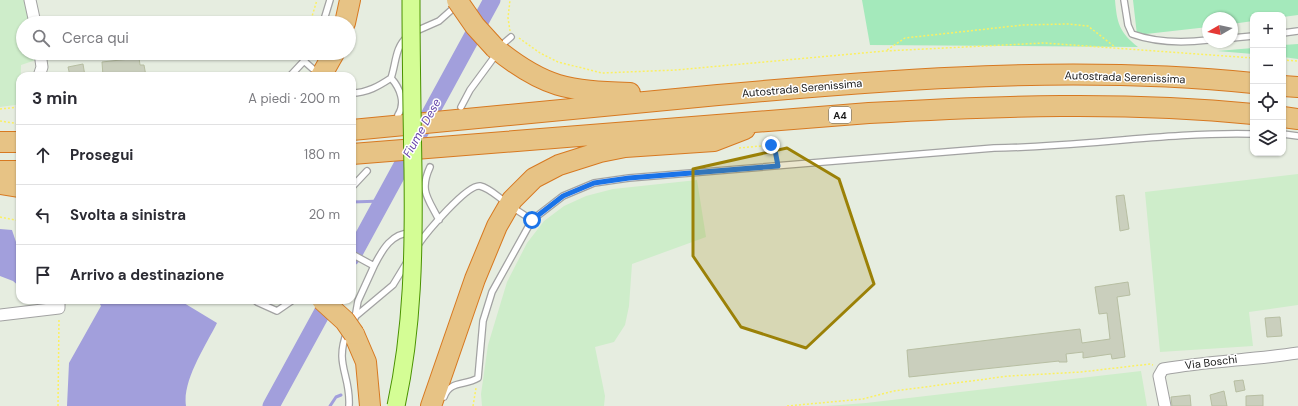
<!DOCTYPE html>
<html lang="it">
<meta charset="utf-8">
<style>
:root{--surface:#fff;--page:#f2f2f3;--text:#2b2b33;--muted:#7c7c81;--line:#e1e1e2}
body{margin:0;font-family:"DM Sans",sans-serif;background:var(--page);color:var(--text)}
.controls{position:absolute;right:12px;top:12px;display:grid;overflow:hidden;border-radius:8px;box-shadow:0 1px 3px #0004}
.controls button{width:36px;height:36px;display:grid;place-items:center;padding:0;border:0;border-bottom:1px solid var(--line);background:var(--surface);color:var(--text);font:20px sans-serif}
.compass{position:absolute;left:1202px;top:12px;width:36px;height:36px;border-radius:50%;background:var(--surface);box-shadow:0 1px 3px #0004;rotate:261deg}
.stop{position:absolute;width:12px;height:12px;margin:-9px;border:3px solid #1a73e8;border-radius:50%;background:#fff}
.stop.end{background:#1a73e8;border-color:#fff;box-shadow:0 1px 4px #0008}
.list{margin:0;padding:0;list-style:none}
h2{display:flex;justify-content:space-between;align-items:center;height:52px;margin:0;padding:0 16px;font-size:17px}
h2 small{font-size:13px;font-weight:400;color:var(--muted)}
.list li{display:grid;grid-template-columns:26px 1fr auto;gap:12px;align-items:center;box-sizing:border-box;height:60px;padding:0 16px;border-top:1px solid var(--line)}
.list b{display:block;font-size:15px;white-space:nowrap}
.list em{font-size:13px;font-style:normal;color:var(--muted)}
.icon{flex:none;width:22px;height:22px;fill:none;stroke:currentColor;stroke-width:2;stroke-linecap:round;stroke-linejoin:round}
.map{position:relative;flex:none;width:1298px;height:406px;overflow:hidden}
.search{position:absolute;background:var(--surface);box-shadow:0 1px 3px #0004;left:16px;top:16px;width:340px;height:44px;display:flex;align-items:center;gap:10px;box-sizing:border-box;padding:0 14px;border-radius:22px;color:var(--muted);font-size:15px}
.panel{position:absolute;background:var(--surface);box-shadow:0 1px 3px #0004;left:16px;top:72px;width:340px;height:232px;border-radius:12px}
.map>svg:first-child{display:block}
.farmland{fill:#ceedca}
.grass{fill:#a4e9bb}
.water{fill:#a29fdc}
.lines{fill:none;stroke-linecap:round;stroke-linejoin:round}
.stream{stroke:#a29fdc;stroke-width:3}
.river{stroke:#a29fdc;stroke-width:17}
.building{fill:#cacfbd;stroke:#b7bea2}
.service-casing{stroke:#a2a2a2;stroke-width:8}
.minor-casing{stroke:#a2a2a2;stroke-width:13}
.motorway-casing{stroke:#d77921;stroke-width:22}
.path{stroke:#fbf062;stroke-width:1.5;stroke-dasharray:2 2;stroke-linecap:butt}
.service{stroke:#fff;stroke-width:5.5}
.minor{stroke:#fff;stroke-width:11}
.motorway{stroke:#e7c385;stroke-width:20}
.primary-bridge-casing{stroke:#4a9200;stroke-width:19;stroke-linecap:butt}
.motorway-bridge-casing{stroke:#d77921;stroke-width:22;stroke-linecap:butt}
.primary-bridge{stroke:#d4fd95;stroke-width:17}
.motorway-bridge{stroke:#e7c385;stroke-width:20}
.route{stroke:#1a73e8;stroke-width:5}
.marked{fill:#9b8107;fill-opacity:0.2;stroke:#9b8107;stroke-width:3;stroke-linejoin:round}
.labels{text-anchor:middle;dominant-baseline:central;stroke-width:3;stroke-linejoin:round;paint-order:stroke}
.shield{fill:#fff;stroke:#5f5f5f;stroke-width:1}
.shield-label{font-size:10px;font-weight:bold;fill:#1b1b1b}
.street-label{font-size:11px;fill:#1b1b1b;stroke:#fff}
.water-label{font-size:12px;font-style:italic;fill:#6747ab;stroke:#fff}
</style>
<div class="map">
<svg width="1298" height="406" viewBox="0 0 1298 406">
<rect width="100%" height="100%" fill="#e6ede0"/>
<path class="farmland" d="M0,0H26L31,23H23V53H36V60L21,65L20,103L15,105L0,107Z
M1298,174V305L1249,312L1253,346L1160,352L1145,192Z
M697,180L706,237L632,264L629,306L625,325L614,342L595,347L605,396L604,406H482L481,394L488,345L507,282L527,243L544,221L564,206L586,196L613,189Z
M1141,371L1147,406H826L866,403Z"/>
<path class="grass" d="M862,0H1115C1117,23 1119,32 1138,47L870,45Z
M1133,0H1298V15L1283,17V15H1253V21L1232,24V18H1208V27L1137,35Z
M1298,44V59L1283,57V45Z
M1253,48V54L1217,51Z"/>
<path class="water" d="M0,229L12,230L16,242L20,287L13,281L0,276Z
M98,300H179L217,323C206,345 182,381 186,406H67L69,363L101,306Z"/>
<g class="lines">
<path class="stream" d="M352,202L382,201
M330,406L336,397L341,395"/>
<path class="river" d="M352,257L492,0
M271,406L329,300"/>
</g>
<path class="building" d="M139,58L140,65H144L146,76H103L102,62Z
M83,64L85,76H70L68,67Z
M1124,195L1129,229L1120,231L1116,196Z
M1128,282L1130,295L1117,297L1125,357L1112,359L1111,354L1083,358V352L1066,354L1067,362H1059V361L909,377L907,350L1080,329L1082,343L1110,339L1107,313L1099,314L1095,287Z
M1280,317L1282,336L1267,337L1265,318Z
M1243,380L1245,390L1236,392L1234,381Z
M1224,391L1227,406H1212L1210,395Z
M1190,395L1191,406H1172L1171,397Z
M1263,395V406H1246V396Z"/>
<g class="lines">
<defs>
<path id="service" d="M1124,0L1128,25L1132,34C1157,43 1182,43 1208,40
M323,23L330,0
M414,32L439,21L457,5
M1283,33L1298,31
M1232,38L1253,36
M504,43L511,37
M304,61L309,53
M290,76L304,61L313,69
M391,78C396,64 395,47 407,37
M352,93C367,93 379,86 391,78C400,88 406,103 398,115
M461,107L470,90L495,56
M1283,134L1298,136
M430,167C419,191 428,198 439,220
M352,187L367,171
M515,209L532,220
M418,245C426,233 467,184 480,186C489,188 497,196 504,201
M352,254L374,266C382,250 392,232 412,233
M257,302L277,311L293,300
M356,316L393,285L407,262
M355,318L358,301L374,266
M347,332C334,365 351,375 349,406
M444,397C450,380 465,386 478,378L483,321L492,292L532,220L563,196L594,183L629,178L994,148C1081,147 1166,132 1253,134"/>
<path id="minor" d="M30,0L35,23
M39,76L42,67L40,53
M0,315L59,308V300
M1165,406L1159,376L1163,369C1208,361 1253,360 1298,353"/>
<path id="motorway" d="M345,23L350,0
M495,48C544,88 568,91 630,93
M321,76L334,53
M1283,86L1298,87
M1283,117L1298,119
M352,130C474,119 596,107 718,95C895,79 1075,65 1253,83
M0,142H20
M352,154L869,113C997,106 1125,101 1253,114
M0,171H20
M0,184L20,187
M354,334L366,362L370,406
M431,406L475,279L497,226L512,200L534,178L559,165L600,152L625,147L714,141L745,129"/>
</defs>
<use href="#service" class="service-casing"/>
<use href="#minor" class="minor-casing"/>
<use href="#motorway" class="motorway-casing"/>
<path class="path" d="M310,23L317,0
M510,31L508,18L510,0
M519,38L540,53L558,62L602,73L676,70L885,51L1044,43L1253,58
M887,50L905,38L1023,25L1068,24L1088,26L1115,47
M292,53L298,57
M1283,60L1298,61
M0,109L20,107
M0,121L20,124
M739,148L771,145L775,150L777,158
M0,217L20,221
M58,406L59,318
M473,406L476,388
M787,406L863,399L894,391L1009,376L1081,372L1150,364L1153,365"/>
<use href="#service" class="service"/>
<use href="#minor" class="minor"/>
<use href="#motorway" class="motorway"/>
<defs>
<path id="primary-bridge" d="M396,406C413,328 414,250 413,170C412,113 411,57 411,0"/>
<path id="motorway-bridge" d="M457,0L475,26L495,48
M322,300L345,321L354,334"/>
</defs>
<use href="#primary-bridge" class="primary-bridge-casing"/>
<use href="#motorway-bridge" class="motorway-bridge-casing"/>
<use href="#primary-bridge" class="primary-bridge"/>
<use href="#motorway-bridge" class="motorway-bridge"/>
</g>
<g class="lines">
<path class="route" d="M532,220L563,196L594,183L629,178L778,166L775,150L771,145"/>
</g>
<path class="marked" d="M787,148L839,179L874,284L806,348L741,327L693,256V169Z"/>
<g class="labels">
<rect class="shield" x="829" y="107" width="22" height="16" rx="3"/>
<g class="shield-label">
<text x="840" y="115">A4</text>
</g>
<g class="street-label">
<text transform="translate(1125 77) rotate(2)">Autostrada Serenissima</text>
<text transform="translate(802 88) rotate(-5)">Autostrada Serenissima</text>
<text transform="translate(1211 362) rotate(-7)">Via Boschi</text>
</g>
<g class="water-label">
<text transform="translate(422 128) rotate(-61)">Fiume Dese</text>
</g>
</g>
</svg>
<div class="controls">
<button>+</button>
<button>−</button>
<button><svg class="icon" aria-label="locate" viewBox="0 0 24 24"><circle cx="12" cy="12" r="6"/><path d="M12 2v4M12 18v4M2 12h4M18 12h4"/></svg></button>
<button><svg class="icon" aria-label="layers" viewBox="0 0 24 24"><path d="M12 4l9 5-9 5-9-5zM3 14l9 5 9-5"/></svg></button>
</div>
<svg class="compass" viewBox="-18 -18 36 36"><path d="M0-13l5 13h-10z" fill="#e53935"/><path d="M0 13l5-13h-10z" fill="#7c7c81"/></svg>
<div class="stop" style="left:532px;top:220px"></div>
<div class="stop end" style="left:771px;top:145px"></div>
<div class="search"><svg class="icon" aria-label="search" viewBox="0 0 24 24"><circle cx="10" cy="10" r="6"/><path d="M15 15l6 6"/></svg>Cerca qui</div>
<section class="panel">
<h2>3 min<small>A piedi · 200 m</small></h2>
<ul class="list">
<li><svg class="icon" aria-label="ahead" viewBox="0 0 24 24"><path d="M12 20V5M6 11l6-6 6 6"/></svg><div><b>Prosegui</b></div><em>180 m</em></li>
<li><svg class="icon" aria-label="left" viewBox="0 0 24 24"><path d="M17 20v-9H6M10 6l-5 5 5 5"/></svg><div><b>Svolta a sinistra</b></div><em>20 m</em></li>
<li><svg class="icon" aria-label="arrive" viewBox="0 0 24 24"><path d="M6 21V4h12l-3 4 3 4H6"/></svg><div><b>Arrivo a destinazione</b></div></li>
</ul>
</section>
</div>
